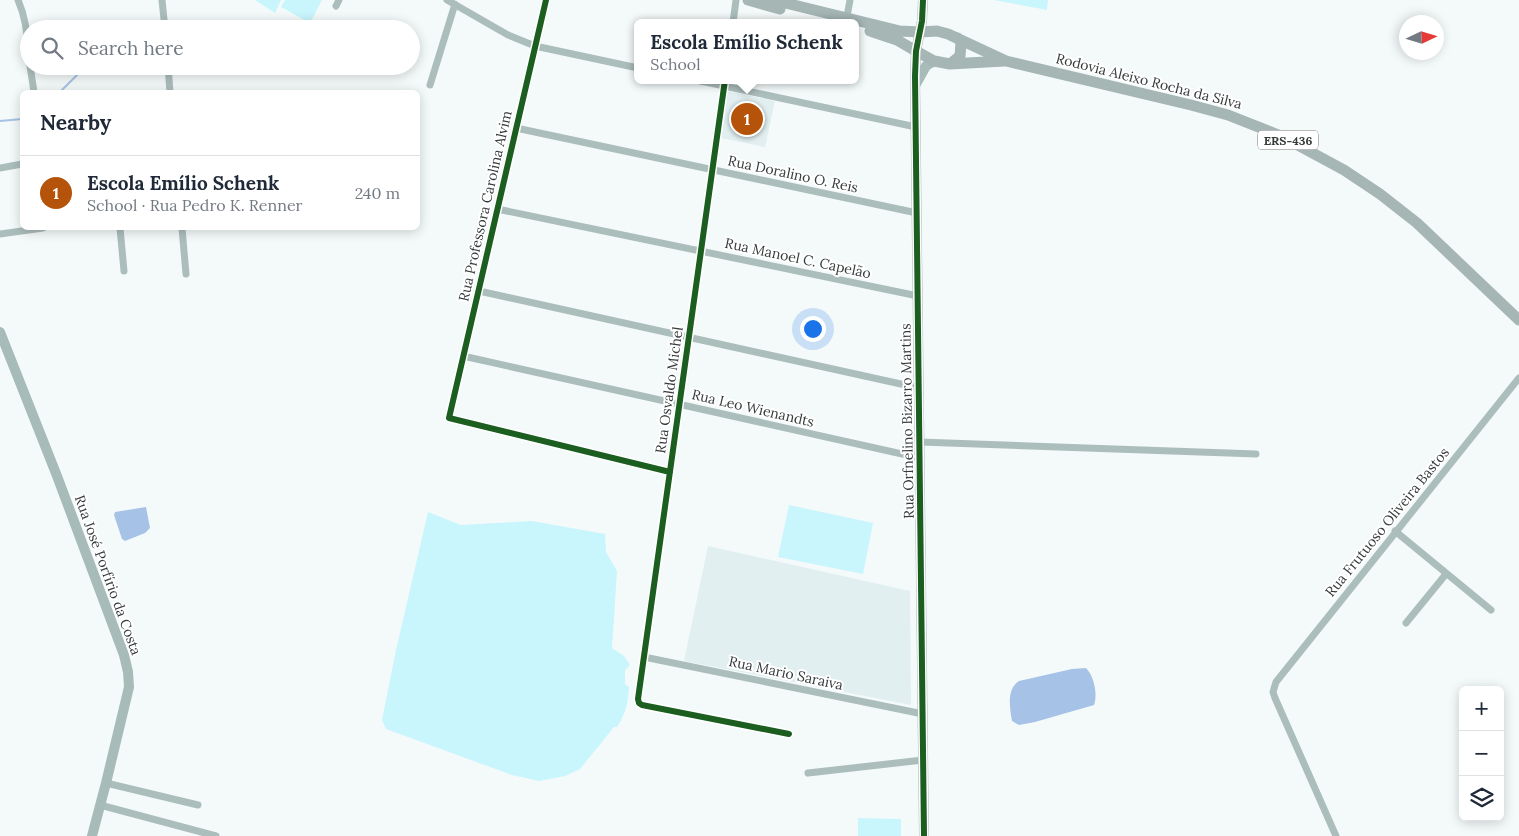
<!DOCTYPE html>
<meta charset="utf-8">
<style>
:root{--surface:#fff;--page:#f6f6f7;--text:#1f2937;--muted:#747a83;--line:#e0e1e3;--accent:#b45309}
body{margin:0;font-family:Lora,serif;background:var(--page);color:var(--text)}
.controls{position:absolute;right:15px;bottom:15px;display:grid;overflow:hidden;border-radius:8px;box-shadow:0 2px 12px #0003}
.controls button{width:45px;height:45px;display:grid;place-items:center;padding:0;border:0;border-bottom:1px solid var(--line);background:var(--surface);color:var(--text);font:25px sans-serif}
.compass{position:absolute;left:1399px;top:15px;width:45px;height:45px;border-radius:50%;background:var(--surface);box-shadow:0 2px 12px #0003;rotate:86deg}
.you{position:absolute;left:812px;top:328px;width:18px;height:18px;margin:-12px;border:4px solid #fff;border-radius:50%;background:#1a73e8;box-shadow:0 0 0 8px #1a73e833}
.badge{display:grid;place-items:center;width:32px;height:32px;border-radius:50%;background:var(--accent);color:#fff;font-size:16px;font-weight:700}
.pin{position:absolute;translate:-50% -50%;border:2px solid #fff;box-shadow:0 1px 5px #0006}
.popup{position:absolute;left:634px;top:19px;width:225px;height:65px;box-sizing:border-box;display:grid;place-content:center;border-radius:8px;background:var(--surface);filter:drop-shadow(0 1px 4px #0005);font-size:16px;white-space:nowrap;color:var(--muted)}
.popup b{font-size:19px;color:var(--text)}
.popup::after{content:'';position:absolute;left:50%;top:100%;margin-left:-10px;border:10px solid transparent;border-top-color:var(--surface)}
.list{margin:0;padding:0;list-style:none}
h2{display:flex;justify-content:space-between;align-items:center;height:65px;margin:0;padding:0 20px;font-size:21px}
h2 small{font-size:16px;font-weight:400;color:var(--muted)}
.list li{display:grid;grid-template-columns:32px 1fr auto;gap:15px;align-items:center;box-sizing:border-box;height:75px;padding:0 20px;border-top:1px solid var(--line)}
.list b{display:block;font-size:19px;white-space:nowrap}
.list p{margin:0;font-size:16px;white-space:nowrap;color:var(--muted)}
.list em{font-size:16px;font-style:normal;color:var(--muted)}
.icon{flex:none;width:28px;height:28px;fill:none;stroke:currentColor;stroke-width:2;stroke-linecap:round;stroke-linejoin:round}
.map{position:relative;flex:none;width:1519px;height:836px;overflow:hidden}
.search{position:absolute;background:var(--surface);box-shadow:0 2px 12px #0003;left:20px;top:20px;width:400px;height:55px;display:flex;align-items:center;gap:12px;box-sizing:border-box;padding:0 18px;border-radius:28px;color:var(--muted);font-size:19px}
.panel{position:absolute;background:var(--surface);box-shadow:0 2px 12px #0003;left:20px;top:90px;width:400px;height:140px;border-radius:8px}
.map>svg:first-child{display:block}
.built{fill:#e1eff1}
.green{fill:#c9f5fd}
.water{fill:#a6c2e6}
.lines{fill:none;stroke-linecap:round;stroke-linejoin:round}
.stream{stroke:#a6c2e6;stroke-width:2}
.street{stroke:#acbebc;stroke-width:7}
.secondary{stroke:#a7bbb9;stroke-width:10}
.primary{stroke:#a5b6b5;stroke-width:11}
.cycleway-casing{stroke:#fff;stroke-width:9}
.cycleway{stroke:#1b5e20;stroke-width:6}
.labels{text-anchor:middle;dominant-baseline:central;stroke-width:4;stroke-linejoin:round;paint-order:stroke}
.shield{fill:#fff;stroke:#737676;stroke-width:1}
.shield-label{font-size:12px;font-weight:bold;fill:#373b3c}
.street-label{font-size:14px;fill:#373b3c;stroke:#fff}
</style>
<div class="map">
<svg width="1519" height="836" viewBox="0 0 1519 836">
<rect width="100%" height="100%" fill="#f4fafa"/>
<path class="built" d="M727,91L775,101L765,147L721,138Z
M708,546L910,591L911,705L684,661Z"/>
<path class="green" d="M255,0H281L275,13Z
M285,0H322L310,23L281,7Z
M994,0H1048L1047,10Z
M789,505L873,523L863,574L778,557Z
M428,512L461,525L532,521L605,534L606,552L617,571L612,648L624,656L630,665L625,670V684L629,687C628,703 626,713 617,727H614L580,769L565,776L539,781L512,775L386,729L382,720L396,650Z
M858,818L901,819V836H858Z"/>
<path class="water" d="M146,507L150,528L145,533L125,541L122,539L114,515L115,512Z
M1086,668C1094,676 1098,694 1094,705L1035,722L1019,725L1012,721C1010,709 1006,689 1019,681L1072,669Z"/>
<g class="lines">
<path class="stream" d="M124,29L127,26
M60,92L86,66
M0,121L22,119"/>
<path class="street" d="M18,0C26,18 27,35 29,55
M162,0L165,29
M447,0L508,35L535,46L638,68
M546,0L449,418L670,472
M336,6L339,0
M846,22L850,0
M733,23L736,0
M30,66L34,92
M168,66L170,92
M696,80L916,127
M725,80L638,699L639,703L642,705L789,734
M430,85L455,4
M516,128L917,213
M0,168L22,164
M497,209L918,296
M120,228L124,271
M182,228L186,274
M0,234L43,228
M479,291L919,388
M463,356L920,458
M920,442L1256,454
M1395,531L1491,610
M1406,623L1446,574
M644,657L923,714
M808,773L923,760
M106,783L198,805
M100,805L216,836
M1336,836L1275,698L1273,692L1276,682L1519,378"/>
<path class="secondary" d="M923,0L922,21L916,51L915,76L924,836
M916,84L926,66L934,61
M0,332L57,476L124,655L128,672L129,687L106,783L92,836"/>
<path class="primary" d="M748,0L780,9
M773,0L900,31L920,32L937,31L948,34L1006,61L1191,105L1228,115L1281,136L1344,170L1380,194L1417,223L1519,320
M870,31L897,40L916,51L934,61L950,64L1004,61
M950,64L960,56L961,43L958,38"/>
<defs>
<path id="cycleway" d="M546,0L449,418L670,472
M923,0L922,21L916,51L915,76L924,836
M725,80L638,699L639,703L642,705L789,734"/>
</defs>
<use href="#cycleway" class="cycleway-casing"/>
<use href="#cycleway" class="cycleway"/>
</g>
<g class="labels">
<rect class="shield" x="1258" y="130.5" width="60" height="19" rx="4"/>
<g class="shield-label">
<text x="1288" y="140">ERS-436</text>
</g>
<g class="street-label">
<text transform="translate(1149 81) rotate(14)">Rodovia Aleixo Rocha da Silva</text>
<text transform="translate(793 174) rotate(12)">Rua Doralino O. Reis</text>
<text transform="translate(485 206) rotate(-77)">Rua Professora Carolina Alvim</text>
<text transform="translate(798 258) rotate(12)">Rua Manoel C. Capelão</text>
<text transform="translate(669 390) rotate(-82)">Rua Osvaldo Michel</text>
<text transform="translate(753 408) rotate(13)">Rua Leo Wienandts</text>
<text transform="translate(907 421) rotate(-91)">Rua Orfnelino Bizarro Martins</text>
<text transform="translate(1387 522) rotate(-51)">Rua Frutuoso Oliveira Bastos</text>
<text transform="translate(108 575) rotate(70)">Rua José Porfírio da Costa</text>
<text transform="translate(786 673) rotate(12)">Rua Mario Saraiva</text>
</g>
</g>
</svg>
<div class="controls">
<button>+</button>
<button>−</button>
<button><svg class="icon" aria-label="layers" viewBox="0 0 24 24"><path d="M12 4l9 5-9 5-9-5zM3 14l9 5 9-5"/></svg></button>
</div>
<svg class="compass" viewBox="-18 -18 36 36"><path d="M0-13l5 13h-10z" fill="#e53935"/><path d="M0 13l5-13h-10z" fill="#747a83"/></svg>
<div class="you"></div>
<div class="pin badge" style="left:747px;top:119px">1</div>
<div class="popup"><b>Escola Emílio Schenk</b>School</div>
<div class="search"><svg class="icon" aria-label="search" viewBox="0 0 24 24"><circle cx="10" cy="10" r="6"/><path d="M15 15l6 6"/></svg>Search here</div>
<section class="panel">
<h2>Nearby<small></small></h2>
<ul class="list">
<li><span class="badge">1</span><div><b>Escola Emílio Schenk</b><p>School · Rua Pedro K. Renner</p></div><em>240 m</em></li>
</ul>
</section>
</div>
